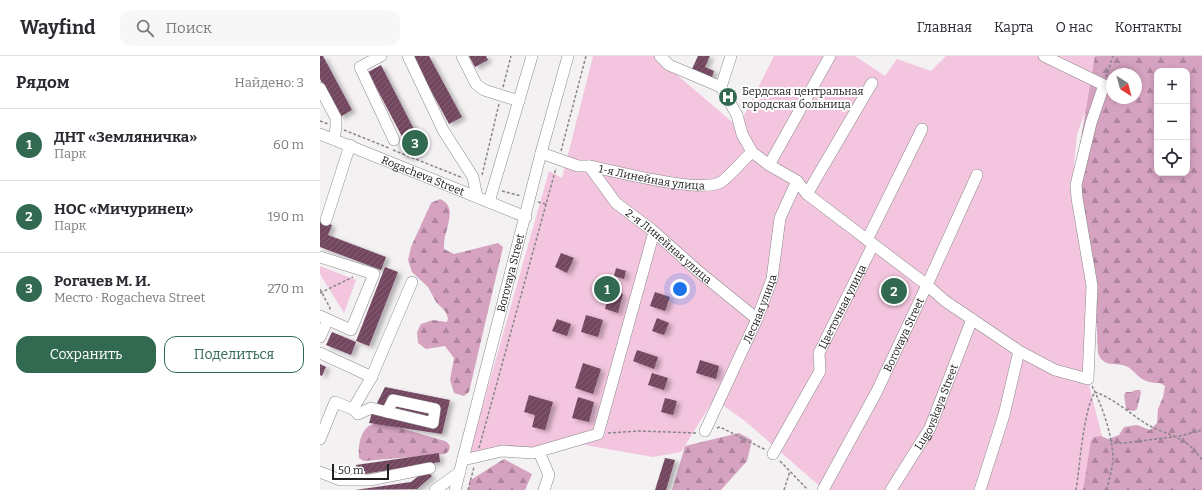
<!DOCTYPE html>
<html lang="ru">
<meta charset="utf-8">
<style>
:root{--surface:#fff;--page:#f7f7f7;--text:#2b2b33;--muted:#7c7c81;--line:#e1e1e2;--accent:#316951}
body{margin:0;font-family:Bitter,serif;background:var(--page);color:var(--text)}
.controls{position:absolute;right:12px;top:12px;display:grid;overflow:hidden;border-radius:8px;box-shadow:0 2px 6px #0003}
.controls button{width:36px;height:36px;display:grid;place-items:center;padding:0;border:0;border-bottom:1px solid var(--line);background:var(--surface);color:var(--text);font:20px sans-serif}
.compass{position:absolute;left:786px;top:12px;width:36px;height:36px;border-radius:50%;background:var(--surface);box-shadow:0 2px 6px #0003;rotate:144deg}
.scale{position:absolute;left:12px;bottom:10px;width:57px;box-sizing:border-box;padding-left:4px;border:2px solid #222122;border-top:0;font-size:11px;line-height:14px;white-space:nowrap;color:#222122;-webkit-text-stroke:3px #fff;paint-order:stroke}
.you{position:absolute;left:360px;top:233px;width:14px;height:14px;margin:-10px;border:3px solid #fff;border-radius:50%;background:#1a73e8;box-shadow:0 0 0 6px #1a73e833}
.badge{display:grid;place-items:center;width:26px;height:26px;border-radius:50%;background:var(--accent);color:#fff;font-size:13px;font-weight:700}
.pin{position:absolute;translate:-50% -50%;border:2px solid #fff;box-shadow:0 1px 4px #0006}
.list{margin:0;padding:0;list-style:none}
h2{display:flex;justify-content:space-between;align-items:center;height:52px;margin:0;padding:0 16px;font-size:17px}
h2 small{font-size:13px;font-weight:400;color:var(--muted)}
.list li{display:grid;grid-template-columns:26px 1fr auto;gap:12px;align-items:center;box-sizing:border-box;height:72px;padding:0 16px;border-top:1px solid var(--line)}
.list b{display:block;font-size:15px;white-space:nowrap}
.list p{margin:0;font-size:13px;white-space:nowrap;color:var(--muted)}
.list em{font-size:13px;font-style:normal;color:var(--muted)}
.actions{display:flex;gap:8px;padding:12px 16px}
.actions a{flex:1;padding:9px 0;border:1px solid var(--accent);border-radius:12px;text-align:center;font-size:14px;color:var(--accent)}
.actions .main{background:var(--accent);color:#fff}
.icon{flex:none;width:22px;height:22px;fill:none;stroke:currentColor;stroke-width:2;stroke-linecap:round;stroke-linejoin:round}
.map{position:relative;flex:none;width:882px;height:434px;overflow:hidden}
header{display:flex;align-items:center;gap:24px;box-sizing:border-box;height:56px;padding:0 20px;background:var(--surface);border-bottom:1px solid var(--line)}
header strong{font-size:19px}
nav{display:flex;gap:22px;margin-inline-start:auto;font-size:14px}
.search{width:280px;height:36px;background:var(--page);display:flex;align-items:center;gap:10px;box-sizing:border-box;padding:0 14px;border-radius:12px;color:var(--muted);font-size:15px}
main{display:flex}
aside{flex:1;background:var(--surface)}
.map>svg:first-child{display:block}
.green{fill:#f3c5df}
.forest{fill:url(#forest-firs);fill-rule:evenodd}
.building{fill:url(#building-hatch);filter:url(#shadow)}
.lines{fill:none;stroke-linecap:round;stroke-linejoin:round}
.minor-casing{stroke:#8b8889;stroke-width:12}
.path{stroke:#888688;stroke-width:1.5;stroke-dasharray:3 2;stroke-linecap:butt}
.minor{stroke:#fff;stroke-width:11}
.labels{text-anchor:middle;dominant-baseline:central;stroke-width:4;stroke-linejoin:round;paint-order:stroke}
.poi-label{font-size:11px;fill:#222122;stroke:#fff;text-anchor:start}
.street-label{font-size:11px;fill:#222122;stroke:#fff}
</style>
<header>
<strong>Wayfind</strong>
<div class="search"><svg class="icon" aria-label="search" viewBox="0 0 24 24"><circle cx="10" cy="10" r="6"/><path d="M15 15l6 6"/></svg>Поиск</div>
<nav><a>Главная</a><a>Карта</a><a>О нас</a><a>Контакты</a></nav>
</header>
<main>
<aside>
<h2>Рядом<small>Найдено: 3</small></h2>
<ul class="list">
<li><span class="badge">1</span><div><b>ДНТ «Земляничка»</b><p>Парк</p></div><em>60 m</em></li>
<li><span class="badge">2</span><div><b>НОС «Мичуринец»</b><p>Парк</p></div><em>190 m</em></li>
<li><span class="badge">3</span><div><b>Рогачев М. И.</b><p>Место · Rogacheva Street</p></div><em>270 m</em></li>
</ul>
<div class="actions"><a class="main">Сохранить</a><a>Поделиться</a></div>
</aside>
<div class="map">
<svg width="882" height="434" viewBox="0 0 882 434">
<defs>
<pattern id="forest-firs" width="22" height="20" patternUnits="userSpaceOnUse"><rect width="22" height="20" fill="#d5a2c0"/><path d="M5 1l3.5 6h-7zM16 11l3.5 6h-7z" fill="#ac849c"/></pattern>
<pattern id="building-hatch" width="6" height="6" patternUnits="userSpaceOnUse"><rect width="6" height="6" fill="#734661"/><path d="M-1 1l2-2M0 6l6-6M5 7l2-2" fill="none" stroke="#825e73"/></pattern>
<filter id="shadow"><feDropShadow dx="4" dy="2.5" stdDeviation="2" flood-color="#0004"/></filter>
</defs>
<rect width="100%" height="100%" fill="#f4f1f3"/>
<path class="green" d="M273,0H335L418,71L454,0H535L565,20L577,3L611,15L626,0H786L757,78L754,108L767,210L769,260V329L787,400L783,434H504L425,365L394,343L361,396L333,401L265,389L170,398L148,402L229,115L242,122Z
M0,210L36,224L24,257L0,218Z"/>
<path class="forest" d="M775,0H882V434H763L771,385L774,381L781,380L788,383L799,379L804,371L817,369L830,374L837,367L838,353L843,341L845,330L840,327C829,327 823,325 815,317C813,315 810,312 808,311C795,305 784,313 778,297L774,216L757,106ZM837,15H867V117H837ZM792,18H816V42H792Z
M120,143C135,149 129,164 126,177C124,182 124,188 124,193L134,198L178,187L183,191L149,336L144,340L134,337L130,324L134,302L125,290L106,293L98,287L97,276L101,268L113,264L127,266L128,262L125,255L116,246L108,231L92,216L88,204L91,191L111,147Z
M816,334H820L821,337L817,353L814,355L807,354L806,352L804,339L806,336H811Z
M63,367L125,385C132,389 131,394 125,398L44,405L39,402C38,391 40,372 53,368C56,367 60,367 63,367Z
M419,377L432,384L427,405L401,434H352L365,390Z
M184,403L212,418L205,434H149V425Z"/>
<path class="building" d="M0,0H3L32,54L20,61L0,23Z
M92,0H109L142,61L129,68Z
M149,0H166L168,4L155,11Z
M378,0H390L385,11L394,15L391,24L371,15Z
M61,9L98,81L86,88L48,16Z
M0,164L12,169L8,179L66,201L61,214L0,191Z
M241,197L254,202L247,217L235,211Z
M65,211L78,216L49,290L36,285Z
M296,212L306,215L304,223L294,220Z
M290,234L303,238L298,257L285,253Z
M335,236L350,241L345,255L330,250Z
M266,259L283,264L278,281L261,276Z
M337,262L349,267L344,279L332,275Z
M237,263L251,268L247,280L232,275Z
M12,276L36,286L31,299L6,289Z
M317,294L338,301L334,313L313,305Z
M380,304L399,310L396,323L376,317Z
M263,307L281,313L273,338L255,332Z
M0,308L6,311L2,320L0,319Z
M332,317L348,322L344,334L328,329Z
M65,331L130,344L122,378L49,367L53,353L62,355L60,360L116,369L120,350L70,341L64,351L57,347Z
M209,339L233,346L225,374L212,371L215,359L204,356Z
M258,341L274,346L269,366L252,362Z
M345,342L357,345L353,359L341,356Z
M73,348L112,355L111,363L71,356Z
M119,397L120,406L37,419L36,409Z
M345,402L355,404L346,434H335Z
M106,414L112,420L97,433L35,434L91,426Z"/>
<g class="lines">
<defs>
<g id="minor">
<path d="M61,0L40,11L74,84"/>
<path d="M88,0L123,74L153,121L157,141"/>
<path d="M142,0L156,28L164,34L199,45"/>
<path d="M340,0L349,9L401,31L411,0"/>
<path d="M401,31L417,59L422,78L432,96L449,109L477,125L487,138L607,229L625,245L699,295L735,314L768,323L772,230L757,142L756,129L771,67L784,29L724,0"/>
<path d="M0,32L16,62V71L14,83"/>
<path id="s1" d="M0,78L206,161"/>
<path id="s2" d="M221,97L258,110H269C294,115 382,138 401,126C409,121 424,103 432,96"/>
<path d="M449,109L510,0"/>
<path id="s3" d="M269,110L296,147L332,174L378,215L437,263"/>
<path d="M487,138L552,27"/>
<path d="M169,146L212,0"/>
<path d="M6,164L30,89"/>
<path d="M547,184L602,73"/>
<path d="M0,201L54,218L31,274L0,260"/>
<path d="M0,281L8,264"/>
<path d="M0,297L52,321"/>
<path d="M73,344L115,353L113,367L67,356Z"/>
<path d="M33,353L51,322L92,226"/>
<path id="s4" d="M385,375L437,263L452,223L460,162L477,125"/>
<path d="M0,383L15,346L33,353L38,358L51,352L67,356"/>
<path d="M219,396L229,419L224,434"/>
<path id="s5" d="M453,398L500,315L499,297L553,189"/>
<path d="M143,404L182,395L213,397L278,378L334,176"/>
<path d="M0,416L20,424H50L110,412"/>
<path d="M115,434L140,416"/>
<path id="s6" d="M135,434L221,97L248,0"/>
<path id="s7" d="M503,434L556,337L607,229L657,119"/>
<path id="s8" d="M571,434L610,372L652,263"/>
<path d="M660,434L684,359L699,295"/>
</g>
</defs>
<use href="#minor" class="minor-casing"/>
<path class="path" d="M786,21L793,0
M183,31L191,0
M0,65L8,68
M24,74L69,92
M73,94L143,122
M241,95L266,0
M162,119L179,48
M182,135L201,140
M218,146L226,148
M0,233L10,252L9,255
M0,237L33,221
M772,330C782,349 793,381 793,403C792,413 789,424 787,434
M397,372L400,371L446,394
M288,377L319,375L376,377
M790,384L795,387H804L860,380L882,374
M159,392L236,112
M460,405L488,434
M148,434L154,411
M464,434L470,415
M756,434C760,410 763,355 775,336C795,343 810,358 828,369C841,376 862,381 872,392C876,396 879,400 882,404"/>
<use href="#minor" class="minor"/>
</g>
<defs>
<symbol id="hospital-disc" viewBox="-11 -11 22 22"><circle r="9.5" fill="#316951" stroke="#fff"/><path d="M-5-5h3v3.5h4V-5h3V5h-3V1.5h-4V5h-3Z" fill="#fff"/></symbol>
</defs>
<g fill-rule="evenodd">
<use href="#hospital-disc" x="397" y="30" width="22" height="22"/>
</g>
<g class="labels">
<g class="poi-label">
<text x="422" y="35">Бердская центральная<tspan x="422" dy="13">городская больница</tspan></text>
</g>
<g class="street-label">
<text stroke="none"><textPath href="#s1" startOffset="111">Rogacheva Street</textPath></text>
<text stroke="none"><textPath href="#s2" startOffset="114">1-я Линейная улица</textPath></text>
<text stroke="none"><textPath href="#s3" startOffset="114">2-я Линейная улица</textPath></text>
<text stroke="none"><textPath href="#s6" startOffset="224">Borovaya Street</textPath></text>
<text stroke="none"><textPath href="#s5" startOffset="165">Цветочная улица</textPath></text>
<text stroke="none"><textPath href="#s4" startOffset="134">Лесная улица</textPath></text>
<text stroke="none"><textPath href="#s7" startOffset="175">Borovaya Street</textPath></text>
<text stroke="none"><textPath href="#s8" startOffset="95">Lugovskaya Street</textPath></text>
</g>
</g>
</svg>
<div class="controls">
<button>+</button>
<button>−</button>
<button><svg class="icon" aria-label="locate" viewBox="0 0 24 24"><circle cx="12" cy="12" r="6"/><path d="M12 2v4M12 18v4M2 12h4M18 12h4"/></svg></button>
</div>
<svg class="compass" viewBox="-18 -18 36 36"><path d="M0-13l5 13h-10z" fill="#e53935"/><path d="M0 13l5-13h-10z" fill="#7c7c81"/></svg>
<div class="scale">50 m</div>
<div class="you"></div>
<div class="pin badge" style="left:287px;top:233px">1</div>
<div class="pin badge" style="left:574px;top:235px">2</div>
<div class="pin badge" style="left:95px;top:87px">3</div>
</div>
</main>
